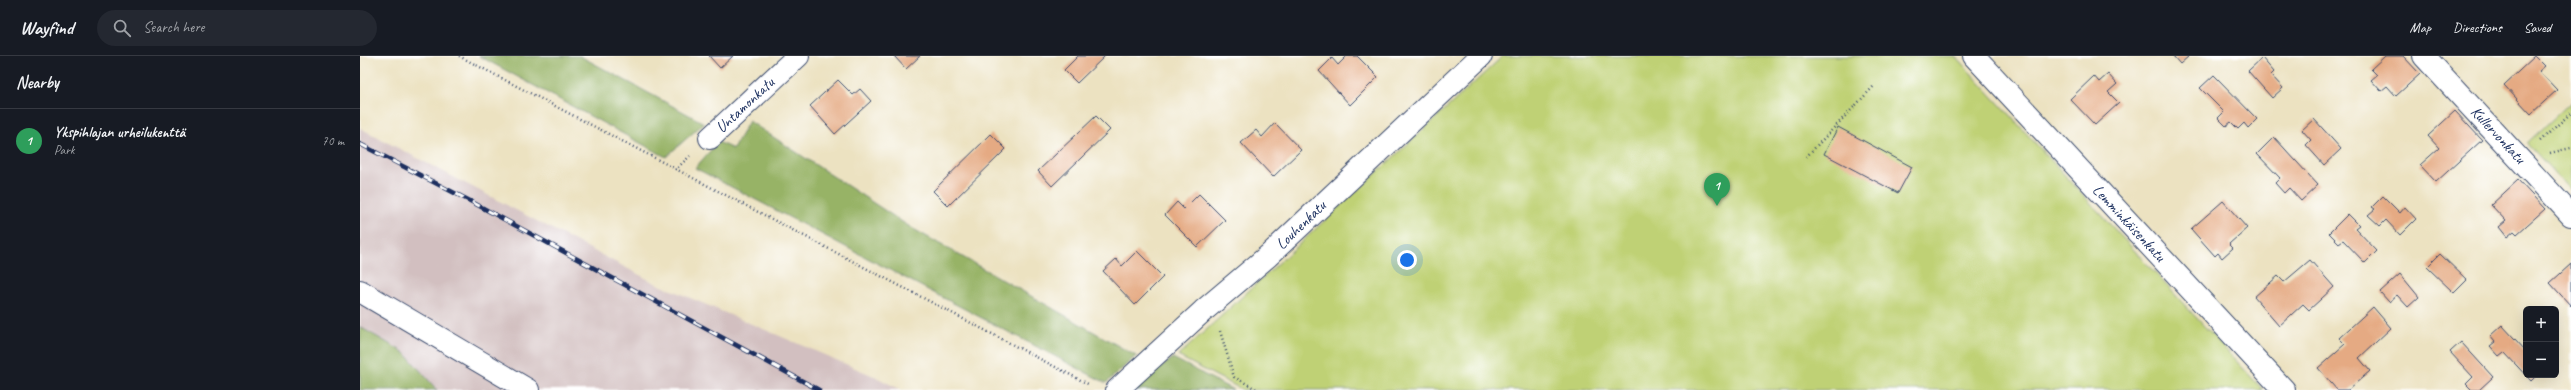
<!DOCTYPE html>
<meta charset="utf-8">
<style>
:root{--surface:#171b24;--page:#242831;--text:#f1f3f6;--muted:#9ea1a6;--line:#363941;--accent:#d93025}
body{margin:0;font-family:Caveat,sans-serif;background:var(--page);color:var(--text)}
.controls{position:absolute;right:12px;bottom:12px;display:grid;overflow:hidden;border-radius:6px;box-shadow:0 4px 16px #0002}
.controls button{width:36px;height:36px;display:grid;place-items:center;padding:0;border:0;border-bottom:1px solid var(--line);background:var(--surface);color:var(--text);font:20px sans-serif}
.you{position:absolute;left:1047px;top:204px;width:14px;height:14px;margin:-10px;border:3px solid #fff;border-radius:50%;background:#1a73e8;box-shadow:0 0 0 6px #1a73e833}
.badge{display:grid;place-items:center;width:26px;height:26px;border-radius:50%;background:var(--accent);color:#fff;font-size:13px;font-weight:700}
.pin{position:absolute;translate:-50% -33px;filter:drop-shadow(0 1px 2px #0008)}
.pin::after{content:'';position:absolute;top:21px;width:14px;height:12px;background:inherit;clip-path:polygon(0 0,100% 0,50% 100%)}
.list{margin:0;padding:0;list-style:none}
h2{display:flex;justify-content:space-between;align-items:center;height:52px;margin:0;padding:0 16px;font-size:17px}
h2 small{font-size:13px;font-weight:400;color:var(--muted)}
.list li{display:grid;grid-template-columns:26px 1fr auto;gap:12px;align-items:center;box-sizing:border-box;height:64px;padding:0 16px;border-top:1px solid var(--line)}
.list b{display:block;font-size:15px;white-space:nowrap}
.list p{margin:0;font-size:13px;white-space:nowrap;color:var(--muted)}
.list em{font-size:13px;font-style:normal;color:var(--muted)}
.icon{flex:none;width:22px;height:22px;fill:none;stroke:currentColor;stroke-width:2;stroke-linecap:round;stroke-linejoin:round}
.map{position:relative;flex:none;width:2211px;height:334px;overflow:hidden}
header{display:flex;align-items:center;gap:24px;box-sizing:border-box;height:56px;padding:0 20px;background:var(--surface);border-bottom:1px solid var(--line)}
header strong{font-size:19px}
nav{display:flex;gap:22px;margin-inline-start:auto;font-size:14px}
.search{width:280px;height:36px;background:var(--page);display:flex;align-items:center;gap:10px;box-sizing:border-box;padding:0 14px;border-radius:22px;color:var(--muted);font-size:15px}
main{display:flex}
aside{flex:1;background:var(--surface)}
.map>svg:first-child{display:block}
.industrial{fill:#d2bfc0}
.green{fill:#bfd174;stroke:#6d8069}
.forest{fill:#97b366;stroke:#597162}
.building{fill:#e5aa83}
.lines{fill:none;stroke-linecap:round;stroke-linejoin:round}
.minor-casing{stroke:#3a4a6d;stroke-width:24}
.path{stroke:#3a4a6d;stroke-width:2.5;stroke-dasharray:1 3;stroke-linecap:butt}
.minor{stroke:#fff;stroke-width:22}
.rail-casing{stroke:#1b2f5e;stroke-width:4.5}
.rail{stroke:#fff;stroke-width:3;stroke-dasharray:9;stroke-linecap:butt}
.labels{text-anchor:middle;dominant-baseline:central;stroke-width:3;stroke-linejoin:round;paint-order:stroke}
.street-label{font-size:16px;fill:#1b2f5e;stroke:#fff}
</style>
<header>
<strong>Wayfind</strong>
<div class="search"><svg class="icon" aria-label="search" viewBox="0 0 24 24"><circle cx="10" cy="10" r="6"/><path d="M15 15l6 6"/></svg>Search here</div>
<nav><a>Map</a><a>Directions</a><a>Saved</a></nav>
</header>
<main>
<aside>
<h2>Nearby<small></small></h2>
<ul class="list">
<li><span class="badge" style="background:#2e9e5b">1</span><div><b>Ykspihlajan urheilukenttä</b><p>Park</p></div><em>70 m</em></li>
</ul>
</aside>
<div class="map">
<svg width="2211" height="334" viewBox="0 0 2211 334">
<rect width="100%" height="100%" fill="#fff"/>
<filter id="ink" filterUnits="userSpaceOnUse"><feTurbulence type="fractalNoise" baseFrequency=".025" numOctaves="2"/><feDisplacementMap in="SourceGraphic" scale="8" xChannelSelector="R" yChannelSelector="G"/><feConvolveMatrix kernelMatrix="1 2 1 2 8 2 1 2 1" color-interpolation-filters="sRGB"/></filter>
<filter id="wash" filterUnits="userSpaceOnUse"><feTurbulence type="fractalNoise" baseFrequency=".012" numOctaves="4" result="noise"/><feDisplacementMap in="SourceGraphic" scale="16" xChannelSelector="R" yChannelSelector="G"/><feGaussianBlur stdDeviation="0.9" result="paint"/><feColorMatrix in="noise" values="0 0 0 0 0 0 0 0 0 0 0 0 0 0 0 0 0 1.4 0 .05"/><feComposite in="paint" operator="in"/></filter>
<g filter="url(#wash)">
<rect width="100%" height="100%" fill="#ece2c1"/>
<path class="industrial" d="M0,72L295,227L514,320L541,334H77L45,297L0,271Z"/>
<path class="green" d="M1143,0H1595L1903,334H883L818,300Z
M2211,46V135L2167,87Z"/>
<path class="forest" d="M119,0H220L344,67L306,101Z
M389,65L550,171L776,300L746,327L335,112L358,86L373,93Z
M0,271L45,297L77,334H0Z
M813,302L873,334H772Z"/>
<g id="blocks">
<path class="building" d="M349,0H373L360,12Z
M534,0H560L546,13Z
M718,0H745L717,27L704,14Z
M987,0H997L1018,21L990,49L959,15L972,2L978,9Z
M1813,0H1829L1820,8Z
M2025,0H2043L2060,18L2036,40L2027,30L2021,35L2011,24L2017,19L2011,13Z
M2175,0L2185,10L2179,15L2197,34L2171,58L2144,29Z
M1902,2L1914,16L1911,19L1923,32L1912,42L1888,15Z
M1748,18L1757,28L1748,36L1759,47L1735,69L1710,43L1734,20L1739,26Z
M1854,19L1897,63L1888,72L1884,67L1878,73L1871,66L1866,70L1858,62L1864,56L1840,32Z
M478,24L493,39L500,33L511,45L475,78L450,50Z
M2095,55L2122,84L2076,126L2060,109L2079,92L2068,80Z
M736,60L750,74L692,130L678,115Z
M1954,63L1981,93L1964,109L1946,89L1951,84L1942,74Z
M915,67L941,94L913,121L881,87L896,74L902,81Z
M1478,71L1552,111L1538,137L1464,98Z
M631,78L646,93L588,150L573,135Z
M1914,81L1958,129L1941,145L1929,132L1924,137L1915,127L1920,122L1897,98Z
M2158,124L2185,153L2157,178L2154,175L2147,181L2139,171L2146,165L2131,149Z
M839,138L865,164L837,191L805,159L817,146L824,153Z
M2023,140L2040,157L2045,151L2056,163L2040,179L2026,164L2020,170L2008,159L2015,153L2012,151Z
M1863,145L1887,172L1869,188L1873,192L1862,202L1858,197L1855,200L1831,173Z
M1988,158L1999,169L1995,172L2017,195L2005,207L1983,184L1979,187L1969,177Z
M777,195L803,221L775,249L743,215L756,203L762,210Z
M2080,198L2107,224L2094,237L2067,211Z
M1950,204L1974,231L1949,254L1943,248L1919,270L1894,241L1918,220L1924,226Z
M2211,208V250L2190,227Z
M2040,218L2059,241L2048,251L2037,239L2029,246L2020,236Z
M2013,251L2031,272L1999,302L2010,315L1988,334H1977L1958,312L1985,288L1979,282Z
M2142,269L2166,295V319H2177L2171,325L2144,296L2139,300L2130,290L2135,286L2130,280Z
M2101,286L2133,321L2119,334H2112L2106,328L2113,321L2090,296Z"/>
</g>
</g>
<g filter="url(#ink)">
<use href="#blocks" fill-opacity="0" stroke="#3a4a6d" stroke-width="1"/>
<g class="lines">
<defs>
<path id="minor" d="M1614,0L1924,334
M2064,0L2211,159
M350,82L438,0
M0,235L168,334
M757,334L843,255L908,200L1121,0"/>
</defs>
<use href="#minor" class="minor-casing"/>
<path class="path" d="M99,0L730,329
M2180,85L2211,57
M2190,97L2211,92
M1446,101L1515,29
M315,114L330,100
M860,275L874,321L898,334"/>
<use href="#minor" class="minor"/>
<defs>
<path id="rail" d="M0,88L112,146L459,334"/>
</defs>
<use href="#rail" class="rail-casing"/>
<use href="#rail" class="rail"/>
</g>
</g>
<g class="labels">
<g class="street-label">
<text transform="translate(385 49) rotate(-43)">Untamonkatu</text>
<text transform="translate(2138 79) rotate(47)">Kullervonkatu</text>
<text transform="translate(1769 167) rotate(47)">Lemminkäisenkatu</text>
<text transform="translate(941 169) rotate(-44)">Louhenkatu</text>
</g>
</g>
</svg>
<div class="controls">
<button>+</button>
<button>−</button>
</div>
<div class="you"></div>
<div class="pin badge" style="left:1357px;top:150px;background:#2e9e5b">1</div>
</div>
</main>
